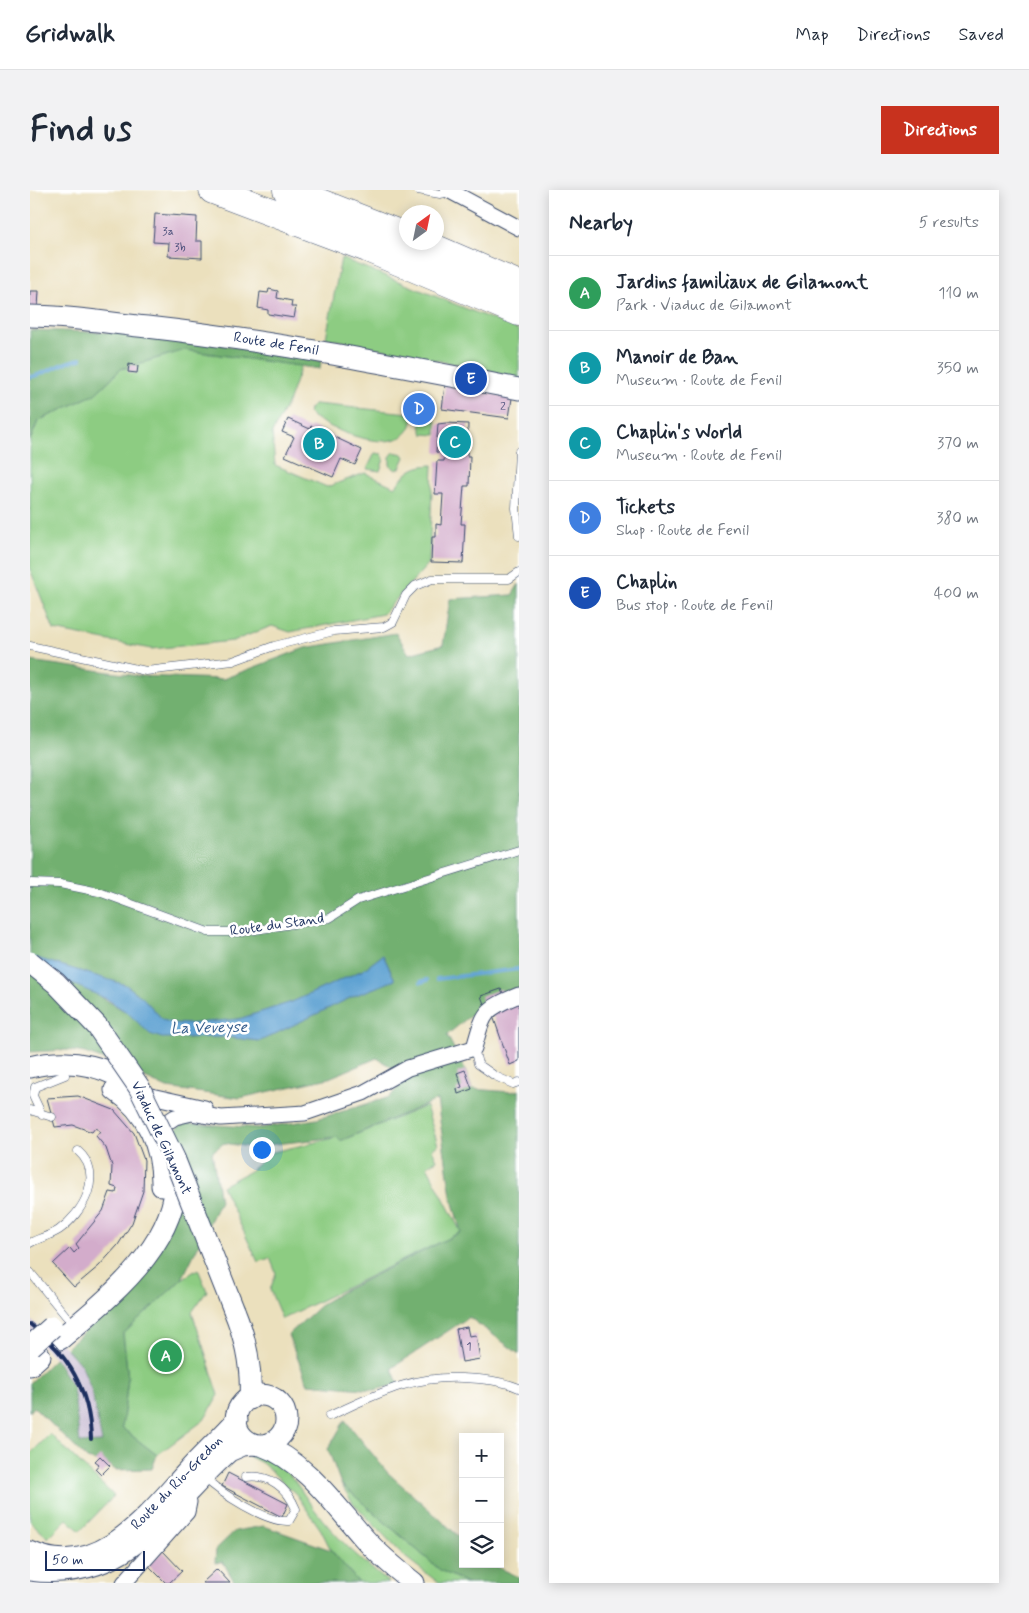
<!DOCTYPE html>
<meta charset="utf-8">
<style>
:root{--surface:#fff;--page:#f2f2f3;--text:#1f2937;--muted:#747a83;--line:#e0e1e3;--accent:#c8321e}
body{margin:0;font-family:Mynerve,sans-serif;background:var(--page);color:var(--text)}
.controls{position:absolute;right:15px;bottom:15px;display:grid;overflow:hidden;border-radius:0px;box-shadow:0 2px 12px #0003}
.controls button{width:45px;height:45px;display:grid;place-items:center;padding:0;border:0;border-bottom:1px solid var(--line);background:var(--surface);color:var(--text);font:25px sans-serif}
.compass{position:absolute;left:369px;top:15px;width:45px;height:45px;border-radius:50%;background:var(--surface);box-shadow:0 2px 12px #0003;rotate:33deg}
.scale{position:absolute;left:15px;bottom:12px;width:100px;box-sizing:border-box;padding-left:5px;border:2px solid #1b2f5e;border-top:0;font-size:14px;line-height:18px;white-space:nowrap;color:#1b2f5e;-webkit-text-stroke:4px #fff;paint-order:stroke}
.you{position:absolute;left:231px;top:959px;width:18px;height:18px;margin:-12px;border:4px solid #fff;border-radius:50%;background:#1a73e8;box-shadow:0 0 0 8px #1a73e833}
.badge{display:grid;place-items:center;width:32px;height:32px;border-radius:50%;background:var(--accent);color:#fff;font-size:16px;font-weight:700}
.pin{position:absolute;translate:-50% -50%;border:2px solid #fff;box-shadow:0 1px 5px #0006}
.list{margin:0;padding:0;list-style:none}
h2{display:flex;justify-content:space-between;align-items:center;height:65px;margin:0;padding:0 20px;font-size:21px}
h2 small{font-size:16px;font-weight:400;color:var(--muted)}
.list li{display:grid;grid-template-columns:32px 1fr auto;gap:15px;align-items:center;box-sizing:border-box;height:75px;padding:0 20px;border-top:1px solid var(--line)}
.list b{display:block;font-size:19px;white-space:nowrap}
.list p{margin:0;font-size:16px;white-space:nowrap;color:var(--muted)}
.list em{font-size:16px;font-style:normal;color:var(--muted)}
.icon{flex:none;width:28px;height:28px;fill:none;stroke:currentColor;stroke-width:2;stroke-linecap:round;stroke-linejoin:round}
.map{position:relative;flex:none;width:489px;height:1393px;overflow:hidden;border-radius:0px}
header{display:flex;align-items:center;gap:30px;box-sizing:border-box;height:70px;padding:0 25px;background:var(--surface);border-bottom:1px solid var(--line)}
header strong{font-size:24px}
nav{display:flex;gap:28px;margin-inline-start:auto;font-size:18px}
.intro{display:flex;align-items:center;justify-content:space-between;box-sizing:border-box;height:120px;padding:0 30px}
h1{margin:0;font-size:35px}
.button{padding:12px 22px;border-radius:0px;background:var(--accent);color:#fff;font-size:18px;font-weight:700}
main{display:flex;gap:30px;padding:0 30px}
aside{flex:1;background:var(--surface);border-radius:0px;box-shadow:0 2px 12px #0003}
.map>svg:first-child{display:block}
.industrial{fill:#cbbfd5}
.green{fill:#8dcc82;stroke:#547e70}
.forest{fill:#72b070;stroke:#467067}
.water{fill:#5da1d2;stroke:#3c6898}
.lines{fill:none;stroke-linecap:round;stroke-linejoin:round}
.stream{stroke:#5da1d2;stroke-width:4}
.building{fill:#d3accb}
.lane-casing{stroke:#3a4a6c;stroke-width:9}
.street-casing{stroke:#3a4a6c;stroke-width:17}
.secondary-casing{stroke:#3a4a6c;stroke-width:23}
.highway-casing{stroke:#3a4a6c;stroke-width:29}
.lane{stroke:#fff;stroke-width:8}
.street{stroke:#fff;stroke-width:15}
.secondary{stroke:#fff;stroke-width:21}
.highway{stroke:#fff;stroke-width:28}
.rail{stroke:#1b2f5e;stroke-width:4}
.secondary-bridge-casing{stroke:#3a4a6c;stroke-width:23;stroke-linecap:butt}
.secondary-bridge{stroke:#fff;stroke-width:21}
.labels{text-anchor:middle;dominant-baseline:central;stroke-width:5;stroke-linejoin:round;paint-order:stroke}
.number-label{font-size:12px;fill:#494e79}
.street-label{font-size:15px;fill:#1b2f5e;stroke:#fff}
.water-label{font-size:16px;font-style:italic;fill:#355d8c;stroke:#fff}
</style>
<header>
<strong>Gridwalk</strong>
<nav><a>Map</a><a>Directions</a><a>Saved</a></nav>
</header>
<div class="intro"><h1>Find us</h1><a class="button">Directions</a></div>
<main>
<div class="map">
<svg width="489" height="1393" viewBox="0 0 489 1393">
<rect width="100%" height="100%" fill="#fff"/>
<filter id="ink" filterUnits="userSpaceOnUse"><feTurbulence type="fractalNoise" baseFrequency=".02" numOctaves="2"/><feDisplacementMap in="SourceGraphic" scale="10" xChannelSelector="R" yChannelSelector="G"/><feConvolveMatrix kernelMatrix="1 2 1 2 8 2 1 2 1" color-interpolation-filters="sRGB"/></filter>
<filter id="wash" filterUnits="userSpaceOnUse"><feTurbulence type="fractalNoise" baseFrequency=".0096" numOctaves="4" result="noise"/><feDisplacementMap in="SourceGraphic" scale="20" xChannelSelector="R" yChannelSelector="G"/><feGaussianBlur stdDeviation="1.12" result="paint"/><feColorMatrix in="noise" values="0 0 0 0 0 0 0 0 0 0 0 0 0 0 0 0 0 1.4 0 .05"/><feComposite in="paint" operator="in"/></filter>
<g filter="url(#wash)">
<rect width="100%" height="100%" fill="#ebe0bd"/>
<path class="industrial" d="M0,1129L36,1158L52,1176L61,1199L72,1252L50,1253L43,1198L28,1171L0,1145Z"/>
<path class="green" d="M311,68L489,140V189L460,181L296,148Z
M155,160L271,176L259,210L242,243L245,275L297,297L335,283L365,297C378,281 382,276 403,275L399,373L353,424L260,442L242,436L203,451L121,459L24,440L0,379V251L8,231L65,204L91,179Z
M285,214L379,223L383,226C380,274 299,241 278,223L280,218Z
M395,229L406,231V245L393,244L390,236Z
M364,262L373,264L375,267L370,278L366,280L360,275V267Z
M345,263L352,264L354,269L350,281L337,279Z
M396,916L408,955L402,959L407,970L397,976L431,1042L252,1129L240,1100L246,1083L240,1068L228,1072L192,996L220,981L243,962L308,947L310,951Z
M168,1079L177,1101L162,1122L189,1205L174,1230L127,1265L92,1238L98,1188L93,1144L152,1089Z
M20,1244L84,1306L50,1341L37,1329L18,1348L0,1331V1264Z
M216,1265C223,1266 233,1265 239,1268C260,1278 271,1302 285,1320C306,1348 332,1371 359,1393H329L301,1360L291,1340L266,1304L232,1273Z
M311,1294L410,1380L437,1393H409L375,1367L323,1313Z"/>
<path class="forest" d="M0,140L127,144L291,171L290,179L155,160L91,179L65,204L8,231L0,251Z
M489,394V802L454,814L417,845L435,880L442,899L481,902L489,900V1164L439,1127L362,1178L368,1194L345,1200L278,1194L258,1145L293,1113L315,1100L431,1042L421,1006L407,910L310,951L308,947L219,957L194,953L182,962L190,1011L152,1089L93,1144L98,1188L92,1238L127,1265L122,1279L84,1280L70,1267L65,1271L57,1269L4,1217L0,1222V1193L25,1168L43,1198L50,1253L72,1252L61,1199L52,1176L36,1158L105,1096L130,1060L140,949C144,941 147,935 157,933L230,938L287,929L360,907L377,887L347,868L299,888L210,908L137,898L80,872L55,863L37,860L0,862V784L38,792L62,802L98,823L157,848L195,847L230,851L326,805L365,790L353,765L333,780L262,812L209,829L158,834L142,833L133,830L113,808L96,795L0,766V471L108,486L193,489L275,458L366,443L379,464L413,455L420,409L482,405Z
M315,1230L357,1282L433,1350V1374H461L489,1387V1393H437L410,1380L311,1294L298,1259Z
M234,1336L301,1360L329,1393H205L193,1372L185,1373L186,1359L205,1341Z"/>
<path class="water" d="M353,765L365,790L326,805L230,851L195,847L132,848L120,844L98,823L77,809L38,792L0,766L96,795L113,808L133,830L142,833L158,834L209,829L262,812L333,780Z"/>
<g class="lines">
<path class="stream" d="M0,187C19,183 32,171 51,169
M407,789L489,779
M391,792L397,790"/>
</g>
<g id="blocks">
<path class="building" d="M125,24L167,27L166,51H172V68L138,66L139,53L123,52Z
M239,99L248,101L247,108L262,111L261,117H266L264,128L238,124V120L228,118L230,102L238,103Z
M0,101H9L8,118L0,117Z
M99,174L108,176L107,183L98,182Z
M415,195L482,208L479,228L412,219Z
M386,216L394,218L393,223L385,221Z
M258,229L280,239L281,236L332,260L325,275L311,269L303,287L255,266L264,247L252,242Z
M416,233L438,234L437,266H440L439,296H434L431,334H435L433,373L401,372L402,347H406V334L411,335L413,304H405L407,271H414L415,263L406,262L408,234Z
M471,799L475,807L454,814L451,806Z
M489,811V871L480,875L462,823Z
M435,880L442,899L428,904L427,899L432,897L427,883Z
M48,906L84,920L104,943L114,970L113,1001L102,1033L88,1055L69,1076L44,1097L23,1074L40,1058L44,1063L49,1058L46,1054L73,1021L80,1002L86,1003L87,998L81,996L82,976L76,958L66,946L70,941L65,938L62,942L43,935L25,937L17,908Z
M437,1137L439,1146L446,1145L450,1169L432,1172L426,1139Z
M70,1266L80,1276L71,1285L65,1279L69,1274L65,1271Z
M198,1283L258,1314L252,1327L192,1296Z
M133,1361L152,1381L139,1393H136L118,1375Z
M187,1379L200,1393H172Z"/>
</g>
</g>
<g filter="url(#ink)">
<use href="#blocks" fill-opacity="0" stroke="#3a4a6c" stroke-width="1"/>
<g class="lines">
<defs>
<path id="lane" d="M388,0L410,4L421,2
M489,261L486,318L489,346
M0,456L116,481L203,471L244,456L304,441L354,437L363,432L376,405L385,396L402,389H479L489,382
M0,693L30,694L69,702L178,742H213L300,728L328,710L489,660
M444,858L448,874L465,886L483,894L489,892
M0,920L22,927
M12,925L3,906L5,897L35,885
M0,1053C9,1048 20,1046 29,1040C53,1023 75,985 48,961
M0,1082L36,1126
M299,1226C346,1205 379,1186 432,1188C452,1189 470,1190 489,1198
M174,1287C190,1303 237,1333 259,1331L266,1319C257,1297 239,1284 216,1287"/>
<path id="street" d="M418,0L489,38
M112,904L175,918
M133,935L145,927L162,923L191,928L275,923L333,903L378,878L444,858C454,822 454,819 489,805
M94,1393L157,1322L159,1312L154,1299"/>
<path id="secondary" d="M0,126C39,126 79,133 117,137C243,151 365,175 489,199
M0,877C40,867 84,875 114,906
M85,900C117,921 133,958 132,996
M204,1120C216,1149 222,1177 220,1209
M30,1149C81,1106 157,1048 145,971
M0,1175L10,1166
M206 1230a25 25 0 1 1 50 0a25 25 0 1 1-50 0Z
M231,1255C274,1270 304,1314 333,1347C348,1364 366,1379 384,1393
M0,1362C67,1393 118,1325 157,1282C173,1264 191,1248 207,1230
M0,1380C102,1393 135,1317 199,1261L213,1255L223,1254"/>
<path id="highway" d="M183,0L337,58L489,122
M257,0L377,47
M390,52L489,95"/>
</defs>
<use href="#lane" class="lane-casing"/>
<use href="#street" class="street-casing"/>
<use href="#secondary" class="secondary-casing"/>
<use href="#highway" class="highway-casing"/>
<use href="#lane" class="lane"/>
<use href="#street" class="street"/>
<use href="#secondary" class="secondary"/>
<use href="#highway" class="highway"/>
<path class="rail" d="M0,1134C38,1164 60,1200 61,1249"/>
<defs>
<path id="secondary-bridge" d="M0,772L26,793L67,836L109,897L144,968L204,1120
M1,1156L22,1137"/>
</defs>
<use href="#secondary-bridge" class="secondary-bridge-casing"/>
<use href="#secondary-bridge" class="secondary-bridge"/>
</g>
</g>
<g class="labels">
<g class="number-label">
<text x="138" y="42">3a</text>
<text x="150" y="58">3b</text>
<text x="473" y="217">2</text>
<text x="439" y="1157">1</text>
</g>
<g class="street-label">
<text transform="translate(246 154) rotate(9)">Route de Fenil</text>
<text transform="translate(247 735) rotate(-8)">Route du Stand</text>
<text transform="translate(131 948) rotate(65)">Viaduc de Gilamont</text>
<text transform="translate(147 1293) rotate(-46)">Route du Rio-Gredon</text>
</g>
<g class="water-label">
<text transform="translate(179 838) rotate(-1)">La Veveyse</text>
</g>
</g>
</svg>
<div class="controls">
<button>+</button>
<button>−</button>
<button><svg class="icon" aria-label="layers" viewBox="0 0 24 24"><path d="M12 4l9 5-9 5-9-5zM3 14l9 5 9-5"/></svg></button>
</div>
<svg class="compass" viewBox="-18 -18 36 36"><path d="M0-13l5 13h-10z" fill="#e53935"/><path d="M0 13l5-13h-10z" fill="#747a83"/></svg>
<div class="scale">50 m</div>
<div class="you"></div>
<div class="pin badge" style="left:136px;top:1166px;background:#2e9e5b">A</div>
<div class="pin badge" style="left:289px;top:254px;background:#0f9aa8">B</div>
<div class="pin badge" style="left:425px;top:252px;background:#0f9aa8">C</div>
<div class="pin badge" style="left:389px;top:219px;background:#3f7fe0">D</div>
<div class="pin badge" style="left:441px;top:189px;background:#1a4fb4">E</div>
</div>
<aside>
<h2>Nearby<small>5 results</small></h2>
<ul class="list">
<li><span class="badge" style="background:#2e9e5b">A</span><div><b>Jardins familiaux de Gilamont</b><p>Park · Viaduc de Gilamont</p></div><em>110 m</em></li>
<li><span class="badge" style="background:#0f9aa8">B</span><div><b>Manoir de Ban</b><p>Museum · Route de Fenil</p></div><em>350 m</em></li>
<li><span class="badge" style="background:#0f9aa8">C</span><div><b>Chaplin's World</b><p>Museum · Route de Fenil</p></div><em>370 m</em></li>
<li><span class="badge" style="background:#3f7fe0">D</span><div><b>Tickets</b><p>Shop · Route de Fenil</p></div><em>380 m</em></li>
<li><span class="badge" style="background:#1a4fb4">E</span><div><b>Chaplin</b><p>Bus stop · Route de Fenil</p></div><em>400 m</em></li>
</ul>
</aside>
</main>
